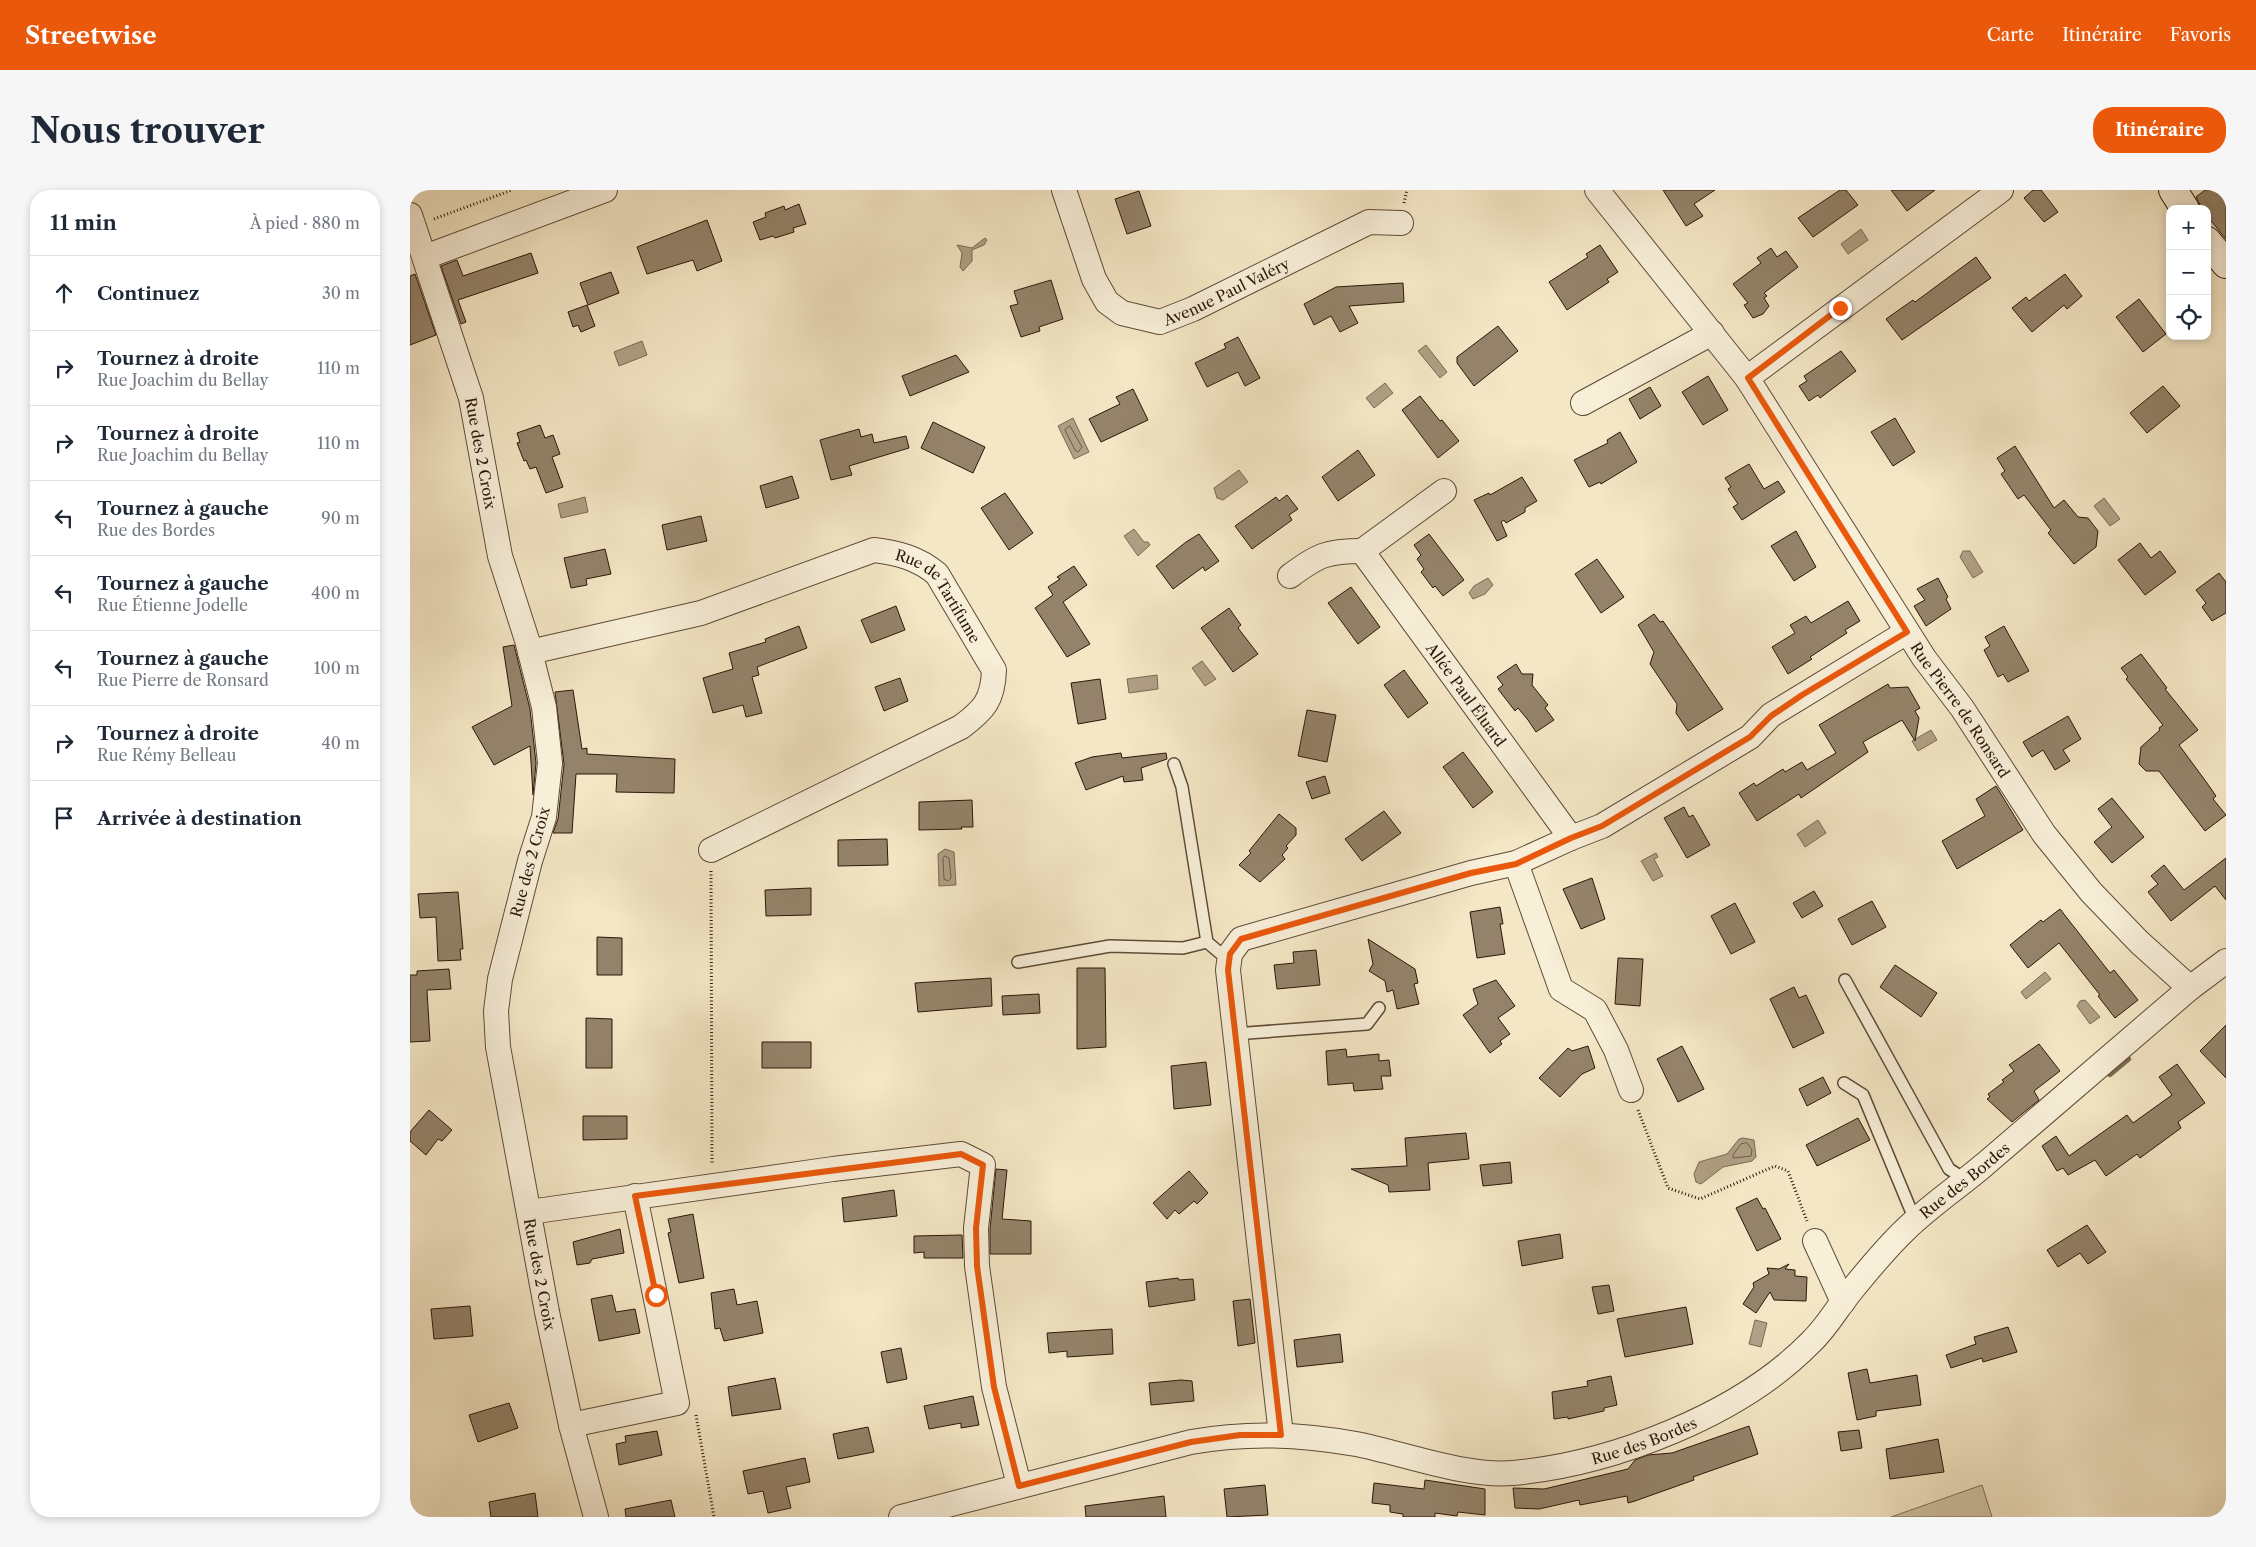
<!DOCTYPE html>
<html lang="fr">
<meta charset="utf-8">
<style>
:root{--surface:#fff;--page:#f6f6f7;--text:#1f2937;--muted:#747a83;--line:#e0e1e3;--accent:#ea580c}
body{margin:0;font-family:"Libre Caslon Text",serif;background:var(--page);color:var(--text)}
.controls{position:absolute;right:15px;top:15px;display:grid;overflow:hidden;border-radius:10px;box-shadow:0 2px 8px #0003}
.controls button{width:45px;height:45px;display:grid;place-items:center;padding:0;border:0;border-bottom:1px solid var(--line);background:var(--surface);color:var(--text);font:25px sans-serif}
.stop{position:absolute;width:15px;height:15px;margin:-11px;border:4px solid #ea580c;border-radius:50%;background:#fff}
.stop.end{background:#ea580c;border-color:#fff;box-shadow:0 1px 5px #0008}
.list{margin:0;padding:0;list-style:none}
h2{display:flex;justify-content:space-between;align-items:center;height:65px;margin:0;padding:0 20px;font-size:21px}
h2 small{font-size:16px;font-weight:400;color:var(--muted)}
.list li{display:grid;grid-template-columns:32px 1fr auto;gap:15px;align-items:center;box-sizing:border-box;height:75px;padding:0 20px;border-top:1px solid var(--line)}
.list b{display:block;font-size:19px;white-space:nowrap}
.list p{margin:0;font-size:16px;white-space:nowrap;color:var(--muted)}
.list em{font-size:16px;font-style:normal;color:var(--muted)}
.icon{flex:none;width:28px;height:28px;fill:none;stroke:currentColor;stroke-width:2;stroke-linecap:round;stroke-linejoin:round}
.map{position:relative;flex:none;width:1816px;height:1327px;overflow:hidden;border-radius:20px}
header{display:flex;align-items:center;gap:30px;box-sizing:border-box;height:70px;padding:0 25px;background:var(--accent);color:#fff}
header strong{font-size:24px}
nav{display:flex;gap:28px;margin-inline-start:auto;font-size:18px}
.intro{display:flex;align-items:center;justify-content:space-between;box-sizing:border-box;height:120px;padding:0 30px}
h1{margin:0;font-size:35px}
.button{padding:12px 22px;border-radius:20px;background:var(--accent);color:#fff;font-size:18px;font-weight:700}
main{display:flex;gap:30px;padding:0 30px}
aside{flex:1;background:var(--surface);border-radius:20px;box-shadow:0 2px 8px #0003}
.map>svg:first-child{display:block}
.green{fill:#d2c4a5;stroke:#7f6e56}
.water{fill:#b0a085;stroke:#7b6953}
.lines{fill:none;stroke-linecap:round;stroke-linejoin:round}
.shore{stroke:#6e5c46;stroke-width:1}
.stream{stroke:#7b6953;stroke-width:6}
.building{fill:#94836a;stroke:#2c1708}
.lane-casing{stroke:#5e4b37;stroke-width:14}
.street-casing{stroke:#5e4b37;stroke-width:26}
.secondary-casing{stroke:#2c1708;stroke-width:30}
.path{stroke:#2c1708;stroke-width:3;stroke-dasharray:1 2.5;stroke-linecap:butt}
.lane{stroke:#f8efd9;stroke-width:11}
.street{stroke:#f8efd9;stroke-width:24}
.secondary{stroke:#f8efd9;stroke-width:28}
.route{stroke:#ea580c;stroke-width:6}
.labels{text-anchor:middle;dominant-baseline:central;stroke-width:4.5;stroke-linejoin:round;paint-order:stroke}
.street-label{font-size:15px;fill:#2c1708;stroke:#f8efd9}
</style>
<header>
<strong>Streetwise</strong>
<nav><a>Carte</a><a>Itinéraire</a><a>Favoris</a></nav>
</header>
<div class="intro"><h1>Nous trouver</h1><a class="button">Itinéraire</a></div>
<main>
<aside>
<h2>11 min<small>À pied · 880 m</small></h2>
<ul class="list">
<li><svg class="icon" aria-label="ahead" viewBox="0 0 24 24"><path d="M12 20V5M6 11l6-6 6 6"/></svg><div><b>Continuez</b></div><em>30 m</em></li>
<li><svg class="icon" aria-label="right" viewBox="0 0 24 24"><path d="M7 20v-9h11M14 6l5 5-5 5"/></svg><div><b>Tournez à droite</b><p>Rue Joachim du Bellay</p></div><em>110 m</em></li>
<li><svg class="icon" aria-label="right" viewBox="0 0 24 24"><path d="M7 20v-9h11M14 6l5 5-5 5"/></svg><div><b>Tournez à droite</b><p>Rue Joachim du Bellay</p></div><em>110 m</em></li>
<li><svg class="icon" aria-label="left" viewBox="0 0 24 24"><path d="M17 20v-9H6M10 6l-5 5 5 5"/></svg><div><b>Tournez à gauche</b><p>Rue des Bordes</p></div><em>90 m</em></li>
<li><svg class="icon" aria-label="left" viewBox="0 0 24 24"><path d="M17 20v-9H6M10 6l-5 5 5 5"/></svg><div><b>Tournez à gauche</b><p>Rue Étienne Jodelle</p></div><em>400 m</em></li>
<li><svg class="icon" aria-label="left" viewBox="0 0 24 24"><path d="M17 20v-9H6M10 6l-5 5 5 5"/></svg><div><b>Tournez à gauche</b><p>Rue Pierre de Ronsard</p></div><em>100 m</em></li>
<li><svg class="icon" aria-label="right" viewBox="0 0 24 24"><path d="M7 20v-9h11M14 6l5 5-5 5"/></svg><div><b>Tournez à droite</b><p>Rue Rémy Belleau</p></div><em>40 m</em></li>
<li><svg class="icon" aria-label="arrive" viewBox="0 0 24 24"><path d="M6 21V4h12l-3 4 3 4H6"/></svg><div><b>Arrivée à destination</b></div></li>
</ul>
</aside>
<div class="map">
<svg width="1816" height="1327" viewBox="0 0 1816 1327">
<rect width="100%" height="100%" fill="#f4e7c5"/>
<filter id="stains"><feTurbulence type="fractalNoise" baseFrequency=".004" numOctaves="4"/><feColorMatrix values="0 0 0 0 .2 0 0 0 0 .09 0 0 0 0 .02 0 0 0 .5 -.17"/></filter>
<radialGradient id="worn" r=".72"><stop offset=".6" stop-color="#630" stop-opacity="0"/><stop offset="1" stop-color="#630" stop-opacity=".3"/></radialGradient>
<path class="green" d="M1572,1295L1582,1327H1481Z"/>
<path class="water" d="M1451,39L1458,50L1438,64L1431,54Z
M575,48L577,50L574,55L562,60V71L553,81L550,77L552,63L547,55L562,58Z
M232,151L237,165L209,176L204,162Z
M1016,155L1037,182L1030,188L1008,161Z
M975,193L983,203L964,218L956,208Z
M663,228L679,262L664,269L648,236Z
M829,280L838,292L813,310L807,308L804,298Z
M175,307L178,322L151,328L148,314Z
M1694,308L1710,329L1700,336L1684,316Z
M724,339L734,352H738L740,355L728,366L714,346Z
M1553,361H1560L1573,382L1563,388L1550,367Z
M1078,388L1083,395L1075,404L1063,409L1059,403L1064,396Z
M792,471L806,489L795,496L782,478Z
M747,485L748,499L719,503L717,489Z
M1521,540L1527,550L1508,561L1502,551Z
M1408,630L1416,643L1395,657L1387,644Z
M535,659L544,662L546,695L529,696L528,664Z
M1246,663L1248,667L1244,669L1253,686L1243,691L1231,671Z
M1635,782L1641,789L1616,809L1611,802Z
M1675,810L1690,827L1680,834L1667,816L1670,811Z
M1333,948L1344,950L1346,967L1342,971L1313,977L1291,994L1286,992L1284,984L1289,972L1317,964L1329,949Z
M1345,1130L1357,1133L1351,1157L1339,1154Z"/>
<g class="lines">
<path class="shore" d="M660,236L672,257L668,262L665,260L655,240Z
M535,666L539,668L541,688L538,691L534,689L533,669Z
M1337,953L1342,960L1341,966L1323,968V965L1331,954Z"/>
<path class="stream" d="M1700,884L1718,869"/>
</g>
<path class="building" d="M1253,0H1305L1284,14L1293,26L1276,36Z
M1430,0H1436L1448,15L1403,47L1388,28Z
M1481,0H1525L1497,21Z
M1623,0H1631L1648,22L1634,32L1614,8Z
M1795,0H1816V49L1797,26V19H1792L1786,7Z
M729,1L741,36L717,44L705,9Z
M389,14L396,34L383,38L384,42L365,48L363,46L350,50L343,32L356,27L355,23L374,16L375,20Z
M297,30L312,71L287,81L283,70L237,84L227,57Z
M1190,55L1208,82L1197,89L1199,92L1157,120L1139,92L1178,67L1176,64Z
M1361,58L1367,67L1376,61L1388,77L1354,103L1357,106L1354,108L1359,116L1353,124L1343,128L1334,115L1338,113L1323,94L1351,73L1347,68Z
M121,63L128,83L48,110L56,132L51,134L31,76L47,70L53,86Z
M1566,67L1581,88L1492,150L1476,129L1503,110L1505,112Z
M201,82L209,103L178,115L170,93Z
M5,84L26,145L0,155V86Z
M1655,84L1672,106L1657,119L1654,115L1622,142L1602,118L1616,107L1619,111Z
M641,90L653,129L629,137L630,141L611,147L600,116L608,114L604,101Z
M993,93L994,112L939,116L948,133L930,142L921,126L904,135L894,114L926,97Z
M1729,109L1756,144L1733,162L1706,127Z
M177,115L185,136L171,142L168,135L163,137L158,122Z
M1088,136L1108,161L1064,196L1047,173V167Z
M828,147L850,188L835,196L828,182L797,197L785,173L816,158L814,154Z
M1431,161L1446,181L1410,208L1408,205L1399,211L1389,196L1397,191L1394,186Z
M546,165L559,182L500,206L492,186Z
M1298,186L1318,220L1293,235L1272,202Z
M1753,196L1770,216L1737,243L1720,223Z
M1240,197L1251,216L1230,229L1219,209Z
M723,199L738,230L691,252L679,229L710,214L706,207Z
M1010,206L1030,231L1032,230L1049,251L1028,268L992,220Z
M1485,228L1505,262L1483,276L1461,242Z
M523,232L575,257L563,283L511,258Z
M130,235L135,248L143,245L150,264L142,267L153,297L136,303L126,277L120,279L116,270L114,271L107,253L110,252L107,243Z
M449,239L451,247L462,244L464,253L496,246L499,258L439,276L442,285L421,290L410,250Z
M1210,242L1227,272L1191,294L1190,292L1179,297L1164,270L1198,253L1197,250Z
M1605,256L1644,318L1654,310L1668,327L1678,328L1688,341L1686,357L1664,374L1638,343L1641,340L1614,305L1608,309L1591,284L1595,281L1587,268Z
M948,260L965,285L928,311L912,287Z
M1339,274L1354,299L1368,291L1375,302L1332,330L1323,317L1328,314L1318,299L1321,297L1315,288Z
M382,286L389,308L356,318L350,296Z
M1112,287L1127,311L1115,318V322L1096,333L1094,330L1091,332L1097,346L1087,351L1064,310L1079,303L1080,305Z
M595,303L623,343L599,360L571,318Z
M877,305L888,319L879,325L882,330L842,359L825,336L866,307L869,311Z
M291,326L297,351L257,360L252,335Z
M1386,341L1406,377L1384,391L1361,356Z
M789,344L809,371L795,381L793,377L763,399L746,376L776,352Z
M1019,344L1054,390L1033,406L1025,396L1023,398L1011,382L1014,379L1007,369L1011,365L1004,355Z
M1730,353L1741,368L1750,361L1766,382L1735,405L1708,370Z
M195,359L201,384L176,389L177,395L161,398L154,368Z
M1187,369L1214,407L1191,423L1165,384Z
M664,376L677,395L653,412L680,454L657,467L625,418L643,405L638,397L650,389L647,387Z
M1809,383L1816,392V423L1802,431L1792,417L1796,413L1786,400Z
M1528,388L1538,407L1536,409L1541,419L1516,436L1504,416L1515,410L1507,399Z
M941,397L970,437L948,454L918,413Z
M1438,411L1450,431L1435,440L1437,443L1400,467L1402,469L1378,484L1362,457L1385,443L1380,435L1396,426L1401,433Z
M486,416L495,440L461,453L451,430Z
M819,418L831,435L828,438L848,464L823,482L791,438Z
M1244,424L1250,432L1253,431L1313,519L1278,541L1266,523L1267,514L1240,474L1244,462L1228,435Z
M389,436L397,458L347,477L349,485L342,487L352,523L336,527L333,515L303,523L293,488L323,479L319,463L356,452L355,449Z
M1594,436L1619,481L1598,492L1593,484L1588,487L1574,460L1580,456L1575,447Z
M104,455L120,519L126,573L123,605L120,556L84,575L62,537L102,516L93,457Z
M1731,464L1757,498L1755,499L1788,540L1769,555L1797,593L1806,606L1803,609L1816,625L1795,641L1749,581H1736L1729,574L1731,557L1750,540L1749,538L1753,535L1716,489L1718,487L1711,478Z
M1106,474L1112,484H1123L1122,495L1138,515L1135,518L1144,530L1126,542L1118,530L1108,518L1105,521L1088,499L1093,495L1087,487Z
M994,480L1018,513L998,528L974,495Z
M490,488L498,511L474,521L465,497Z
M690,489L696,529L668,534L661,493Z
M1478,494L1480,498L1498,497L1510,518L1505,521L1509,528L1505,551L1492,530L1453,552L1458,562L1391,608L1389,604L1347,631L1329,603L1344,593L1346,596L1373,579L1375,582L1392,572L1397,580L1426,563L1409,535Z
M163,500L172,559L177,558V564L265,569L264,603L206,602L207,584H166L162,643H143L148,629L154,574L145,502Z
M897,520L926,525L917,572L888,566Z
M1658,526L1671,549L1653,560L1660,571L1645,580L1633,560L1622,567L1613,552Z
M1053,562L1083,602L1063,618L1033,577Z
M711,563L712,568L756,563L757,569L731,578L733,590L714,592L713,586L676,600L665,573L682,567Z
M915,586L920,603L902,609L896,592Z
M1586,596L1613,640L1547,679L1532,651L1575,626L1566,609Z
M1702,608L1734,647L1702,673L1684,652L1702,637L1688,619Z
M562,610L563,637H551L552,639L509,640V612Z
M1274,617L1279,627L1283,625L1300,655L1277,668L1254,628Z
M974,621L991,643L952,671L935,649Z
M869,624L886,638V645L876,656L878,658L872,665L875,669L850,692L829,675L841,663L839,661Z
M477,649L478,675L428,676V650Z
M1816,668V710L1805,696L1761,731L1738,702L1748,694L1741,686L1754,675L1774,700Z
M1182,688L1195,729L1171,739L1153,699Z
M401,698V725L356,726L355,700Z
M1404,701L1413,716L1392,728L1383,713Z
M48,702L53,759H50L51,770L28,771L26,727L10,728L8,704Z
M1462,711L1476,737L1442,755L1428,729Z
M1325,713L1345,752L1321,764L1301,726Z
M1090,717L1093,734H1090L1095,764L1067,768L1060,722Z
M1650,719L1700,783L1704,780L1728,810L1705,828L1688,806L1690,805L1649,753L1618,778L1600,755L1631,730L1633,732Z
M187,747L212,748V785H187Z
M958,749L1005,779L1008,793L1004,794L1009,814L987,819L983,800L977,802L975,791L959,781L963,774Z
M906,760L910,795L867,799L864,775L884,773L883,762Z
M1208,768L1233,769L1230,816L1205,814Z
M1485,775L1527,803L1511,827L1470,797Z
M667,778H695L696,857L667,859Z
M39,779L41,799L17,800L20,851L0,852V785H7V781Z
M581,788L582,816L508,822L505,793Z
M1086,790L1105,816L1088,828L1100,844L1090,851L1092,854L1080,863L1053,825L1068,814L1063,799Z
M1384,797L1389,808L1396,805L1414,843L1383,858L1360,809Z
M629,804L630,823L593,825L592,806Z
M176,828L202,829V878H176Z
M1816,835V888L1790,861Z
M352,852H401V878H352Z
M1629,854L1650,881L1624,901L1629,910L1602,932L1577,909L1580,907L1578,904L1594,892L1592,890L1604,881L1599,875Z
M1178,856L1185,878L1172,884L1150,907L1129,888L1158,858L1162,861Z
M1272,856L1294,899L1268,912L1247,869Z
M936,859L937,867L969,864V871L979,870L981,886H971L973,899L944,901L943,893L918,895L916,861Z
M796,872L801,915L764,919L761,876Z
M1767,874L1795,913L1768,932L1771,938L1730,968L1727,964L1696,986L1685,970L1658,985L1653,978L1647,981L1632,956L1646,946L1659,966L1717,925L1723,933L1762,905L1749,887Z
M1413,887L1421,903L1397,916L1389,899Z
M19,920L42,940L32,951L28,949L16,965L0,951V942Z
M173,926H217V949L173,950Z
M1448,928L1460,950L1407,976L1396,955Z
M1056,943L1059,969L1018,973L1020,1000L979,1002L978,995L941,979L997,976L995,948Z
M1100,972L1102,993L1073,996L1070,975Z
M586,979L597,980L592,1029L621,1031V1064H580V1039Z
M779,981L798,1003L787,1014L784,1011L769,1024L765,1020L757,1029L743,1013Z
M484,1000L487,1026L434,1032L432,1008Z
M1347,1008L1353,1019L1355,1018L1371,1049L1347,1061L1326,1018Z
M283,1024L294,1088L269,1093L258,1043L261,1042L258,1029Z
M1677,1035L1696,1062L1678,1074L1670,1063L1648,1077L1637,1060Z
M210,1039L214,1063L182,1069L180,1073L167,1075L163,1052Z
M1150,1044L1153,1068L1112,1076L1108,1051Z
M552,1045L553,1068H514V1062L504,1063V1046Z
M1379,1074L1375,1079L1385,1080V1086L1397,1087L1396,1111L1364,1110L1360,1102L1346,1123L1333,1114L1344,1097L1343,1093L1359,1084L1357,1078L1369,1079Z
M768,1088L769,1090L783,1089L785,1110L739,1117L736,1092Z
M1199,1095L1204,1121L1188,1124L1182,1097Z
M324,1099L327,1115L347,1111L353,1143L314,1151L310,1138L305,1139L301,1103Z
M202,1105L206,1122L225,1119L230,1143L189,1151L181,1109Z
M840,1109L845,1153L828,1156L823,1111Z
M60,1116L63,1146L24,1149L21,1119Z
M1276,1117L1283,1154L1215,1167L1207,1129Z
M1598,1137L1607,1162L1573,1172L1572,1168L1541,1178L1536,1165L1566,1154L1564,1147Z
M702,1139L703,1164L657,1167V1161L639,1163L637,1143Z
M930,1144L933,1172L887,1177L884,1150Z
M491,1158L497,1189L477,1193L471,1162Z
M1457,1179L1460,1193L1507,1185L1511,1215L1466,1221V1226L1447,1230L1438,1183Z
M1201,1186L1207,1215L1194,1218V1221L1158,1229V1227L1144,1229L1142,1202L1178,1196L1177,1191Z
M365,1188L371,1219L322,1226L318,1197Z
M771,1190L782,1191L784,1211L741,1215L739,1193Z
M563,1206L569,1235L551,1238V1233L519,1239L514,1216Z
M99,1213L108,1238L68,1252L59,1225Z
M1339,1236L1348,1264L1283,1287L1284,1290L1225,1311L1218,1313L1217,1306L1170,1315L1169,1310L1129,1319L1105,1318L1103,1298L1134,1299L1218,1279L1225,1270L1238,1265L1262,1263Z
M458,1237L464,1262L428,1269L423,1244Z
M1449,1240L1452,1258L1431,1261L1428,1242Z
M247,1241L252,1265L209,1275L206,1254L216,1252L215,1246Z
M1528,1249L1534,1282L1480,1289L1476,1259Z
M395,1268L400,1292L376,1297L381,1318L358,1323L353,1301L338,1304L333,1281Z
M1015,1290L1075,1299V1325L1048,1322L1047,1326L1025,1323V1327H993V1324L980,1322V1315L962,1313L964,1293L1014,1299Z
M855,1295L858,1325L817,1327L814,1299Z
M125,1303L128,1327H81L79,1312Z
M754,1306L756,1327H676L675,1316Z
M261,1310L265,1327H216L215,1319Z"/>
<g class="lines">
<defs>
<path id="lane" d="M764,574L772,597L797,752L810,763L820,764
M608,772L700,756L773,758L797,752
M1435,790L1539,979L1556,990
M824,844L957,834L969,818
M1434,893L1453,905L1502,1023L1508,1029"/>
<g id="street">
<path id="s1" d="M654,0L684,89L697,112L712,123L750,132L783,119L959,32L991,33"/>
<path id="s2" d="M1187,0L1337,188L1514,468L1552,518L1634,644L1681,702L1729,752L1780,798"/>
<path id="s3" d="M0,25L61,208L90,366L117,450L134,517L140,573L134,627L120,671L90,789L86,821L88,857L137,1122L161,1235L186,1327"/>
<path d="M15,67L195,0"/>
<path d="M1337,188L1591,0"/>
<path d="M1173,213L1302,143"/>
<path id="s4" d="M1034,301L952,361L1161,648"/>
<path d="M880,386C908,365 917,361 952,361"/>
<path id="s5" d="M120,462L291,423L464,360C488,363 508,368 527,384L584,480C583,510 574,520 551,537L301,660"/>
<path d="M1106,673L1151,799L1185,820L1206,860L1221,900"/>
<path d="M119,1022L423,979L551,964L573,975L566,1038L567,1076L584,1197L609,1295"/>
<path d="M1405,1051L1433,1112"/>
<path d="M161,1235L267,1213L225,1006"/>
<path d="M871,1245L818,780L820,764L831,749L1061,683L1106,673L1161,648L1192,636L1340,547L1361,525L1497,442"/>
<path id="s6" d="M491,1327L781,1252C838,1242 889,1244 946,1254C993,1263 1054,1287 1103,1283C1202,1274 1330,1225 1401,1152C1417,1137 1427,1118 1441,1101C1458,1080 1476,1058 1496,1039C1520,1016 1548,997 1574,975C1643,916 1712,857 1780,798L1816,771"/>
</g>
<path id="secondary" d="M1763,0L1775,19
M1797,51L1816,74"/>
</defs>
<use href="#lane" class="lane-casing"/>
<use href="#street" class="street-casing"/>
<use href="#secondary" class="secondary-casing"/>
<path class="path" d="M994,13L997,0
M24,29L102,0
M301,681L302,975
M1228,920L1258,998L1290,1009L1365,976L1378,981L1397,1031
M286,1225L304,1327"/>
<use href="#lane" class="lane"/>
<use href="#street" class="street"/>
<use href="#secondary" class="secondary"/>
</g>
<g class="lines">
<path class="route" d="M246,1105L225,1006L551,964L573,975L566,1038L567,1076L584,1197L609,1296L781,1252L830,1245H871L818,780L820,764L831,749L1061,683L1106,674L1161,648L1192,636L1340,547L1361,526L1392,505L1497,442L1338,188L1430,118"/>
</g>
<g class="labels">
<g class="street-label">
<text stroke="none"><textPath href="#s1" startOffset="251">Avenue Paul Valéry</textPath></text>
<text stroke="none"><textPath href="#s3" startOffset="249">Rue des 2 Croix</textPath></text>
<text stroke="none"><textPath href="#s5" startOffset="444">Rue de Tartifume</textPath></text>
<text stroke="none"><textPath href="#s4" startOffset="279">Allée Paul Éluard</textPath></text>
<text stroke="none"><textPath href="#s2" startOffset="635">Rue Pierre de Ronsard</textPath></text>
<text transform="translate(120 672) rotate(-75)">Rue des 2 Croix</text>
<text stroke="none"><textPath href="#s6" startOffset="1181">Rue des Bordes</textPath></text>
<text stroke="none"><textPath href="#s3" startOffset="1089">Rue des 2 Croix</textPath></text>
<text stroke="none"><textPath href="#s6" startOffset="761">Rue des Bordes</textPath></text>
</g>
</g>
<rect width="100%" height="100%" filter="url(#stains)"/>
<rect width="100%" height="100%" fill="url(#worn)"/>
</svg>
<div class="controls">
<button>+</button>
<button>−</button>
<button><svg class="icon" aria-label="locate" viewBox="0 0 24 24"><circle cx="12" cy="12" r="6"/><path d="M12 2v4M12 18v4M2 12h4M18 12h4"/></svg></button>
</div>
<div class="stop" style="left:246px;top:1105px"></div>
<div class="stop end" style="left:1430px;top:118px"></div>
</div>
</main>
